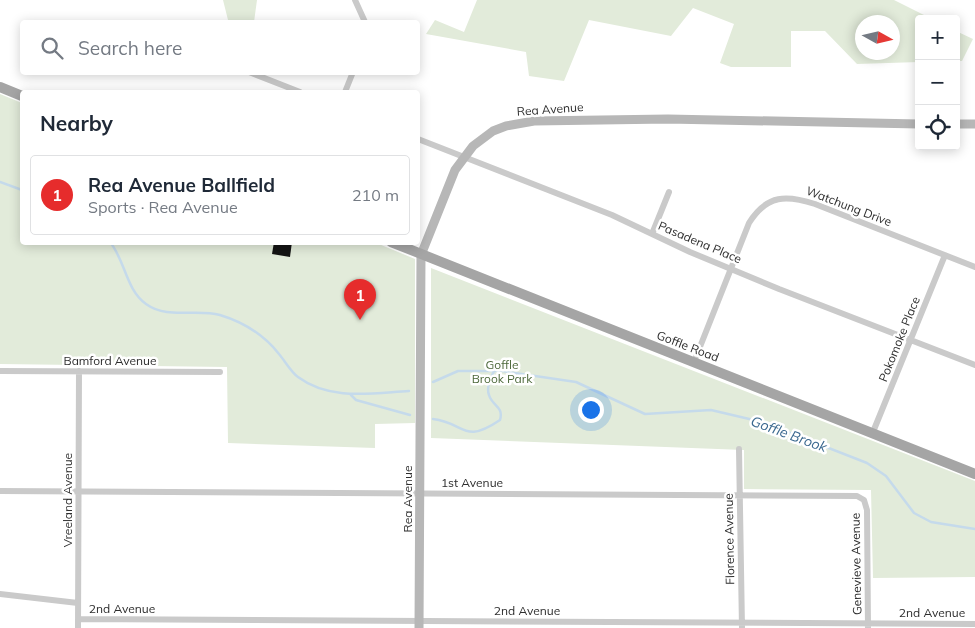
<!DOCTYPE html>
<meta charset="utf-8">
<style>
:root{--surface:#fff;--page:#f2f2f3;--text:#1f2937;--muted:#747a83;--line:#e0e1e3;--accent:#e62c2c}
body{margin:0;font-family:Mulish,sans-serif;background:var(--page);color:var(--text)}
.controls{position:absolute;right:15px;top:15px;display:grid;overflow:hidden;border-radius:5px;box-shadow:0 2px 12px #0003}
.controls button{width:45px;height:45px;display:grid;place-items:center;padding:0;border:0;border-bottom:1px solid var(--line);background:var(--surface);color:var(--text);font:25px sans-serif}
.compass{position:absolute;left:855px;top:15px;width:45px;height:45px;border-radius:50%;background:var(--surface);box-shadow:0 2px 12px #0003;rotate:98deg}
.you{position:absolute;left:590px;top:409px;width:18px;height:18px;margin:-12px;border:4px solid #fff;border-radius:50%;background:#1a73e8;box-shadow:0 0 0 8px #1a73e833}
.badge{display:grid;place-items:center;width:32px;height:32px;border-radius:50%;background:var(--accent);color:#fff;font-size:16px;font-weight:700}
.pin{position:absolute;translate:-50% -41px;filter:drop-shadow(0 1px 2px #0008)}
.pin::after{content:'';position:absolute;top:26px;width:18px;height:15px;background:inherit;clip-path:polygon(0 0,100% 0,50% 100%)}
.list{margin:0;padding:0;list-style:none}
h2{display:flex;justify-content:space-between;align-items:center;height:65px;margin:0;padding:0 20px;font-size:21px}
h2 small{font-size:16px;font-weight:400;color:var(--muted)}
.list li{display:grid;grid-template-columns:32px 1fr auto;gap:15px;align-items:center;box-sizing:border-box;height:80px;margin:0 10px 10px;padding:0 10px;border:1px solid var(--line);border-radius:5px}
.list b{display:block;font-size:19px;white-space:nowrap}
.list p{margin:0;font-size:16px;white-space:nowrap;color:var(--muted)}
.list em{font-size:16px;font-style:normal;color:var(--muted)}
.icon{flex:none;width:28px;height:28px;fill:none;stroke:currentColor;stroke-width:2;stroke-linecap:round;stroke-linejoin:round}
.map{position:relative;flex:none;width:975px;height:628px;overflow:hidden}
.search{position:absolute;background:var(--surface);box-shadow:0 2px 12px #0003;left:20px;top:20px;width:400px;height:55px;display:flex;align-items:center;gap:12px;box-sizing:border-box;padding:0 18px;border-radius:5px;color:var(--muted);font-size:19px}
.panel{position:absolute;background:var(--surface);box-shadow:0 2px 12px #0003;left:20px;top:90px;width:400px;height:155px;border-radius:5px}
.map>svg:first-child{display:block}
.green{fill:#e2ebda;fill-rule:evenodd}
.lines{fill:none;stroke-linecap:round;stroke-linejoin:round}
.stream{stroke:#c5daeb;stroke-width:2.5}
.building{fill:#141414}
.street{stroke:#cacaca;stroke-width:6}
.secondary{stroke:#b7b7b7;stroke-width:9}
.primary{stroke:#a5a5a5;stroke-width:10}
.labels{text-anchor:middle;dominant-baseline:central;stroke-width:5;stroke-linejoin:round;paint-order:stroke}
.street-label{font-size:12px;fill:#2d2d2d;stroke:#fff}
.park-label{font-size:12px;fill:#4c683a;stroke:#fff}
.water-label{font-size:14px;font-style:italic;fill:#3a688f;stroke:#fff}
</style>
<div class="map">
<svg width="975" height="628" viewBox="0 0 975 628">
<rect width="100%" height="100%" fill="#fff"/>
<path class="green" d="M223,0H257L254,22L228,20Z
M477,0H894L932,19H919V62L857,64L825,31H791V67H731L720,63L734,24L693,8L671,36L589,20L564,81L529,76L526,52L426,34L435,20L464,32ZM862,22H892V52H862Z
M956,31L973,39L962,61H956Z
M0,94L22,103V242H374L415,259V423L375,424V448L228,443L227,367L0,364Z
M431,268L975,481V577L873,578L871,490L744,489V450L431,438Z"/>
<g class="lines">
<path class="stream" d="M0,182L22,190
M110,242C125,260 126,290 146,304C168,320 195,308 220,315C243,322 264,335 279,354C285,361 291,372 298,377C330,401 372,393 409,391
M433,382L458,371H502L576,382L645,414L711,410L762,422L867,463L886,476L914,513L931,522L975,529
M351,395L356,400L410,415
M433,419C466,423 463,445 500,420C504,406 492,406 489,395C486,387 491,378 494,371"/>
</g>
<path class="building" d="M274,242H292L290,257L272,254Z"/>
<g class="lines">
<path class="street" d="M355,0L365,22
M249,72L300,92
M345,92L353,72
M418,139L612,215L690,252L779,289L975,365
M652,234L669,192
M694,362L749,223C767,194 787,195 815,204L975,267
M0,371L220,372
M873,432L945,255
M739,449L742,628
M0,491L857,496L864,500L867,510L868,628
M0,594L78,603
M78,619L975,624
M78,628L79,371"/>
<path class="secondary" d="M956,124H975
M419,628L421,255L455,170L473,146L493,131L506,126L534,121L668,119L919,124"/>
<path class="primary" d="M0,87L22,96
M391,242L975,474"/>
</g>
<g class="labels">
<g class="street-label">
<text transform="translate(550 109) rotate(-4)">Rea Avenue</text>
<text transform="translate(849 206) rotate(21)">Watchung Drive</text>
<text transform="translate(700 242) rotate(23)">Pasadena Place</text>
<text transform="translate(899 339) rotate(-68)">Pokomoke Place</text>
<text transform="translate(688 346) rotate(21)">Goffle Road</text>
<text x="110" y="360">Bamford Avenue</text>
<text x="472" y="482">1st Avenue</text>
<text transform="translate(407 499) rotate(-90)">Rea Avenue</text>
<text transform="translate(67 500) rotate(-90)">Vreeland Avenue</text>
<text transform="translate(729 539) rotate(-91)">Florence Avenue</text>
<text transform="translate(856 564) rotate(-91)">Genevieve Avenue</text>
<text x="122" y="608">2nd Avenue</text>
<text x="527" y="610">2nd Avenue</text>
<text x="932" y="612">2nd Avenue</text>
</g>
<g class="park-label">
<text x="502" y="364">Goffle<tspan x="502" dy="14">Brook Park</tspan></text>
</g>
<g class="water-label">
<text transform="translate(789 434) rotate(20)">Goffle Brook</text>
</g>
</g>
</svg>
<div class="controls">
<button>+</button>
<button>−</button>
<button><svg class="icon" aria-label="locate" viewBox="0 0 24 24"><circle cx="12" cy="12" r="6"/><path d="M12 2v4M12 18v4M2 12h4M18 12h4"/></svg></button>
</div>
<svg class="compass" viewBox="-18 -18 36 36"><path d="M0-13l5 13h-10z" fill="#e53935"/><path d="M0 13l5-13h-10z" fill="#747a83"/></svg>
<div class="you"></div>
<div class="pin badge" style="left:360px;top:320px">1</div>
<div class="search"><svg class="icon" aria-label="search" viewBox="0 0 24 24"><circle cx="10" cy="10" r="6"/><path d="M15 15l6 6"/></svg>Search here</div>
<section class="panel">
<h2>Nearby<small></small></h2>
<ul class="list">
<li><span class="badge">1</span><div><b>Rea Avenue Ballfield</b><p>Sports · Rea Avenue</p></div><em>210 m</em></li>
</ul>
</section>
</div>
